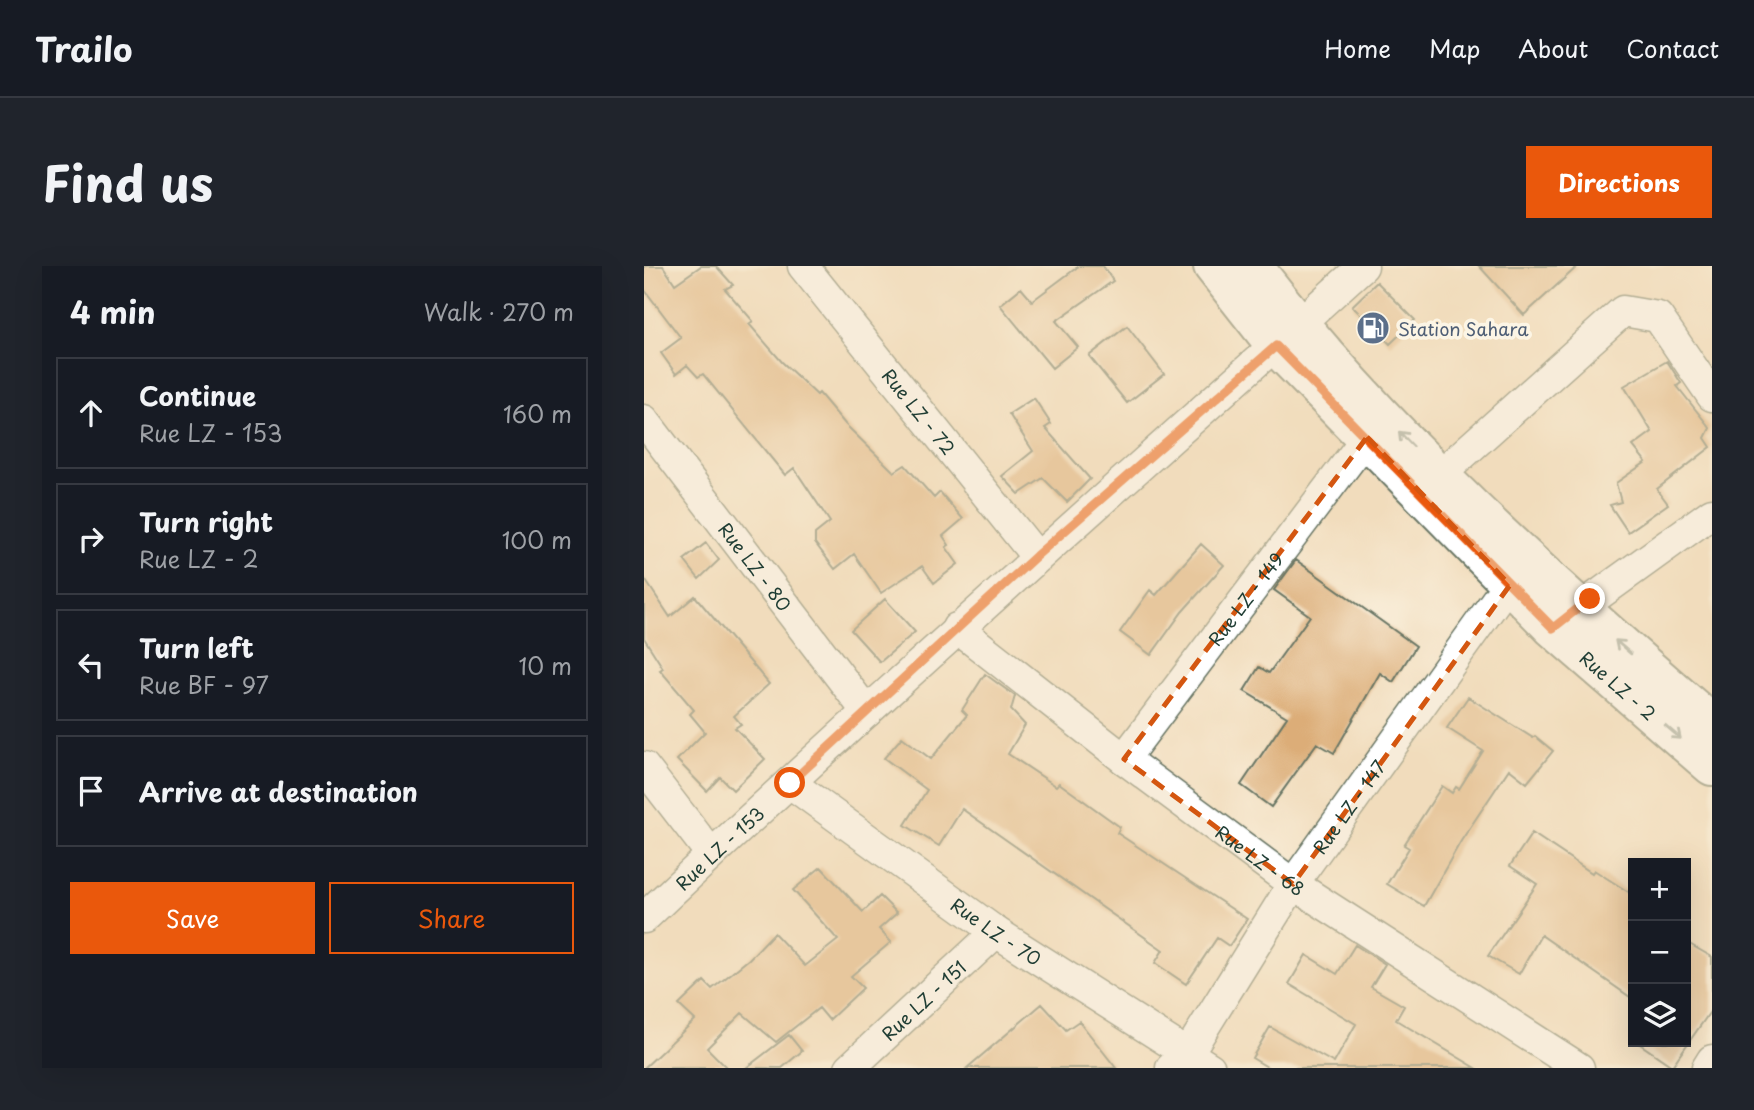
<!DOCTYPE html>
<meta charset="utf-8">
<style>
:root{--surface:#171b24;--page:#20242c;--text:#f1f3f6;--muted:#9ea1a6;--line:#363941;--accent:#ea580c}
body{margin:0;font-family:"Playpen Sans",sans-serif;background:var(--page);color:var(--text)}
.controls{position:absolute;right:21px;bottom:21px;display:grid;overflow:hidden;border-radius:0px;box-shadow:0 7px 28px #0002}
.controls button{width:63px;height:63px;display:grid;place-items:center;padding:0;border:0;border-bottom:2px solid var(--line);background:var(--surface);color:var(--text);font:35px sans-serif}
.stop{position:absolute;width:21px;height:21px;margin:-16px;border:5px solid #ea580c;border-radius:50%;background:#fff}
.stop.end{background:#ea580c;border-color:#fff;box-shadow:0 2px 7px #0008}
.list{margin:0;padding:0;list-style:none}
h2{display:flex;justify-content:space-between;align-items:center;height:91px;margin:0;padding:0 28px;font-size:30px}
h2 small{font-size:23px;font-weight:400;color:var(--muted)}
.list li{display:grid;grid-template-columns:46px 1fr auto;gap:21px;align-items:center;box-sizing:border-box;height:112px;margin:0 14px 14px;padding:0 14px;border:2px solid var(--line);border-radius:0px}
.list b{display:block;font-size:26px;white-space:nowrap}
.list p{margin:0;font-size:23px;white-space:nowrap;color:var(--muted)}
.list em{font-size:23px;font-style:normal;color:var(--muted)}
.actions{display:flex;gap:14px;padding:21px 28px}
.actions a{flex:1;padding:16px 0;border:2px solid var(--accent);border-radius:0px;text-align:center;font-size:24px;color:var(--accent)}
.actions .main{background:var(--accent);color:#fff}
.icon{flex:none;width:38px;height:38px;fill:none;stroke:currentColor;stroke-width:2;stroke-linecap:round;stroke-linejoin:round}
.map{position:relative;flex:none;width:1068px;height:802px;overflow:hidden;border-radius:0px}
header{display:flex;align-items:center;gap:42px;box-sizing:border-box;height:98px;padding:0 35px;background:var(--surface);border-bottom:2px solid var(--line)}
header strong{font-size:33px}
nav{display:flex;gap:38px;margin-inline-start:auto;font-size:24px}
.intro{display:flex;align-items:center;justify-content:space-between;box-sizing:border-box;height:168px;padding:0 42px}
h1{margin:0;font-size:49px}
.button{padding:18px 32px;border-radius:0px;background:var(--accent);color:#fff;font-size:24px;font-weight:700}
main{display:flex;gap:42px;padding:0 42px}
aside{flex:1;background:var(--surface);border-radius:0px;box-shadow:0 7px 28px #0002}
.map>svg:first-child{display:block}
.building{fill:#dcad78}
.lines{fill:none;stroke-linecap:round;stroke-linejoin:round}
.street-casing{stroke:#687564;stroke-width:33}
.secondary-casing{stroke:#687564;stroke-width:42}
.street{stroke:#fff;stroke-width:30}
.secondary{stroke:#fff;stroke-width:38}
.oneway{stroke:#8f9e9a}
.route{stroke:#ea580c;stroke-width:9}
.marked{fill:none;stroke:#d45610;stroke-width:5;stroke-dasharray:14 9;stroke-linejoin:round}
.labels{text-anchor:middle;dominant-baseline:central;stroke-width:7;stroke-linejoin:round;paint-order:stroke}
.service-label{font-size:18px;fill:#4e5e75;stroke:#fcf5e5;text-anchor:start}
.street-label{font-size:18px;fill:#1f3d34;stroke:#fcf5e5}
</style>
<header>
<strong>Trailo</strong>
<nav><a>Home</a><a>Map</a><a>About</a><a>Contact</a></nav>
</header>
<div class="intro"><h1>Find us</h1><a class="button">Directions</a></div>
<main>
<aside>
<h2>4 min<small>Walk · 270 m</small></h2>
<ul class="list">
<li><svg class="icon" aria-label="ahead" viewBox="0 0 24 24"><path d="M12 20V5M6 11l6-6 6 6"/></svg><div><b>Continue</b><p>Rue LZ - 153</p></div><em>160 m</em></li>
<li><svg class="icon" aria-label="right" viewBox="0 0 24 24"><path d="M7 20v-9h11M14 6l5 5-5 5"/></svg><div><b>Turn right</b><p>Rue LZ - 2</p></div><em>100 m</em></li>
<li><svg class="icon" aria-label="left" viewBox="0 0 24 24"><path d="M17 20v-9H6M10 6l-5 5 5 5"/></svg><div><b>Turn left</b><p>Rue BF - 97</p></div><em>10 m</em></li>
<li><svg class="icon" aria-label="arrive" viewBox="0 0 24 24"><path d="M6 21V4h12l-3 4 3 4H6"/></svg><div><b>Arrive at destination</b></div></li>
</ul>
<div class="actions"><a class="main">Save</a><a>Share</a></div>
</aside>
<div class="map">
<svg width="1068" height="802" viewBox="0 0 1068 802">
<rect width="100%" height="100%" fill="#fcf5e5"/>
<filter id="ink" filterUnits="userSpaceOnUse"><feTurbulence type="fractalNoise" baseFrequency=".0143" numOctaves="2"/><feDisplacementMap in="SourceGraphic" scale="14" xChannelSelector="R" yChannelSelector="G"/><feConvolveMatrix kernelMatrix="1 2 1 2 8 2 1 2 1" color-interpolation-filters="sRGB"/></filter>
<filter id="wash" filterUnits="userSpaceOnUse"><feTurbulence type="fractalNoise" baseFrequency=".00686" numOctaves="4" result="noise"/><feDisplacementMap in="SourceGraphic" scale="28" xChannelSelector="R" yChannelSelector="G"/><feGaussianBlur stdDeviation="1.57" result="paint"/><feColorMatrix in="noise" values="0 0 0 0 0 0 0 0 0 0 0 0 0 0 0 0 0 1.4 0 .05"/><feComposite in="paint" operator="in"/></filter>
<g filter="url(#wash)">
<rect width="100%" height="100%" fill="#f1dcbc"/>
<g id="blocks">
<path class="building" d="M0,0H19L31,18L57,0H72L89,19L81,23L109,55L105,58L138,96L173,129L175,127L201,158L250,206L261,199L290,232L296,226L319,253L299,270L305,279L302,281L314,298L290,317L278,300L237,327L210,288L191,303L171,277V268L186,256L150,202L141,209L59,108L54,111L43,99L32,108L17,87L37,72L0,23Z
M435,0H459L469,15L412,55L434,81L408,102L356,39L377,22L388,35Z
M835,0H934L880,49Z
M733,16L771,54L746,78L708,40Z
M483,60L520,108L483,137L445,90Z
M1023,95L1037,117L1033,120L1066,162L1061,172L1067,181L1013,223L1024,238L984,266L966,239L977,236L972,217L1002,196L989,180L1008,166L980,120Z
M390,132L407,158L401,162L446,213L423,236L399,212L375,228L358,210L389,185L365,148Z
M62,277L75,294L55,313L40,294Z
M557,278L580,299L538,346L507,389L476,366L506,324L512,329Z
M652,294L772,380L749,416L736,407L690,487L673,477L627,541L597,519L643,451L600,425L615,401L625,407L666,350L630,324Z
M0,312L26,351L51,330L125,418L90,450L97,458L91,462L121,493L89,524L76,511L63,525L33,494L61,466L46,448L50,444L16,404L19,402L0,372Z
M241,333L271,366L236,396L207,364Z
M341,408L371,430L367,444L381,459L364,488L412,520L415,517L476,561L473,567L603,653L585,680L573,672L542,718L511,697L519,684L318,543L295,580L261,559L283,524L240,492L258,471L287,493L323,449L318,444Z
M824,431L889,472L891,470L909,485L883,517L865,503L817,575L780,640L743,618L765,582L760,579L798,520L808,527L812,521L815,523L839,485L803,462Z
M888,567L948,607L950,604L989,629V733L897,669L875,708L844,690L893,618L866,600Z
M177,601L219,646L236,630L253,647L235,663L247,676L207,710L219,722L185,754L175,742L132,776L98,747L63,782L83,802H0L51,754L35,739L60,715L68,723L105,693L130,667L161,700L194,674L149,624Z
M1042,676L1068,691V743L1028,800L993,776H1042Z
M711,679L741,698L727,721L760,740L752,754L832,802H625L608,792L626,761L690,797L712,758L645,718L662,689L693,708Z
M398,738L422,764L435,755L472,802H323Z
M145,769L158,785L138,802H102Z"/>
</g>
</g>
<g filter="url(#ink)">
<use href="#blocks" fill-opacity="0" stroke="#687564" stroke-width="2"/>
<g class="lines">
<defs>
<g id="street">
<path id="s1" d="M159,0L392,290"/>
<path id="s2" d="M0,154L223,446"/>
<path d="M797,208L979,45L1014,51L1068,130"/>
<path d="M921,353L1068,247"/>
<path id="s3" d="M313,362L480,493L649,618L935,802"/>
<path id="s4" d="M480,493L723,171"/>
<path d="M0,501L67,588"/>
<path id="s5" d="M146,517L352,666L566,802"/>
<path id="s6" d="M0,652C235,430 479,217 719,0"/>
<path id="s7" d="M206,802L352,666"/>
<path id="s8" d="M527,802L544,787L649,618L853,333L866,319"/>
<path d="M1063,802L1068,794"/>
</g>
<g id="secondary">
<path id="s9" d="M569,0L632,80L909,362L1068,500"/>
<path d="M609,0C739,170 907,318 1068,458"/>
</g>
</defs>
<use href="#street" class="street-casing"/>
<use href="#secondary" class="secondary-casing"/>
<use href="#street" class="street"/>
<use href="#secondary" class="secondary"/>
</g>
<defs><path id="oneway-shaft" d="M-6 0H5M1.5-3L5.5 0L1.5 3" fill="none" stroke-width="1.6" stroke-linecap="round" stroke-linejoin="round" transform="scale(1.75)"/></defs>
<g class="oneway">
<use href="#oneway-shaft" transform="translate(762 173) rotate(-134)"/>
<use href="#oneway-shaft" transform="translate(979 381) rotate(-139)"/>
<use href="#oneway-shaft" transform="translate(1029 466) rotate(41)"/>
</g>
</g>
<g class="lines" filter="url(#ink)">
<path class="route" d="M146,517L392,290L632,80L909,362L946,333"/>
</g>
<path d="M0 0H1068V802H0ZM723,171L866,319L649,618L480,493Z" fill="#f1dcbc" fill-opacity=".55" fill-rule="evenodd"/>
<path class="marked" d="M723,171L866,319L649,618L480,493Z"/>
<defs>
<symbol id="fuel-disc" viewBox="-11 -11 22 22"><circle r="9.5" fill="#5c6f8a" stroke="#fcf5e5"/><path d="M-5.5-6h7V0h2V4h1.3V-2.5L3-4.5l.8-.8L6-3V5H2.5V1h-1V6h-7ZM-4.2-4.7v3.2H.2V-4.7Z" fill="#fff"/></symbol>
</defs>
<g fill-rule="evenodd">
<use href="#fuel-disc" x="710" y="43" width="38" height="38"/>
</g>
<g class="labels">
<g class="service-label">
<text x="754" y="62">Station Sahara</text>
</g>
<g class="street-label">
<text stroke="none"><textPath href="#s1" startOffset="186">Rue LZ - 72</textPath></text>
<text stroke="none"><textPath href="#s2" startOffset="184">Rue LZ - 80</textPath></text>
<text stroke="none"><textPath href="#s4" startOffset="201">Rue LZ - 149</textPath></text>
<text stroke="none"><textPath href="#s9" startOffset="584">Rue LZ - 2</textPath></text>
<text stroke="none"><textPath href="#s8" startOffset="317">Rue LZ - 147</textPath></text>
<text stroke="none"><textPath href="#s6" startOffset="103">Rue LZ - 153</textPath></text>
<text stroke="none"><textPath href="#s3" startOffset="382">Rue LZ - 68</textPath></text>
<text stroke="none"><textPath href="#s5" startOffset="254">Rue LZ - 70</textPath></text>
<text stroke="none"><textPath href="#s7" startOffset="100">Rue LZ - 151</textPath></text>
</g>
</g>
</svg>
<div class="controls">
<button>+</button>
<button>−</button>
<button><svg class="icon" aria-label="layers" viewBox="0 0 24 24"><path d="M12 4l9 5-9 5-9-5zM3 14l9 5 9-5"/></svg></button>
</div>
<div class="stop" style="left:146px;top:517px"></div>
<div class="stop end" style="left:946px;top:333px"></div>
</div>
</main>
